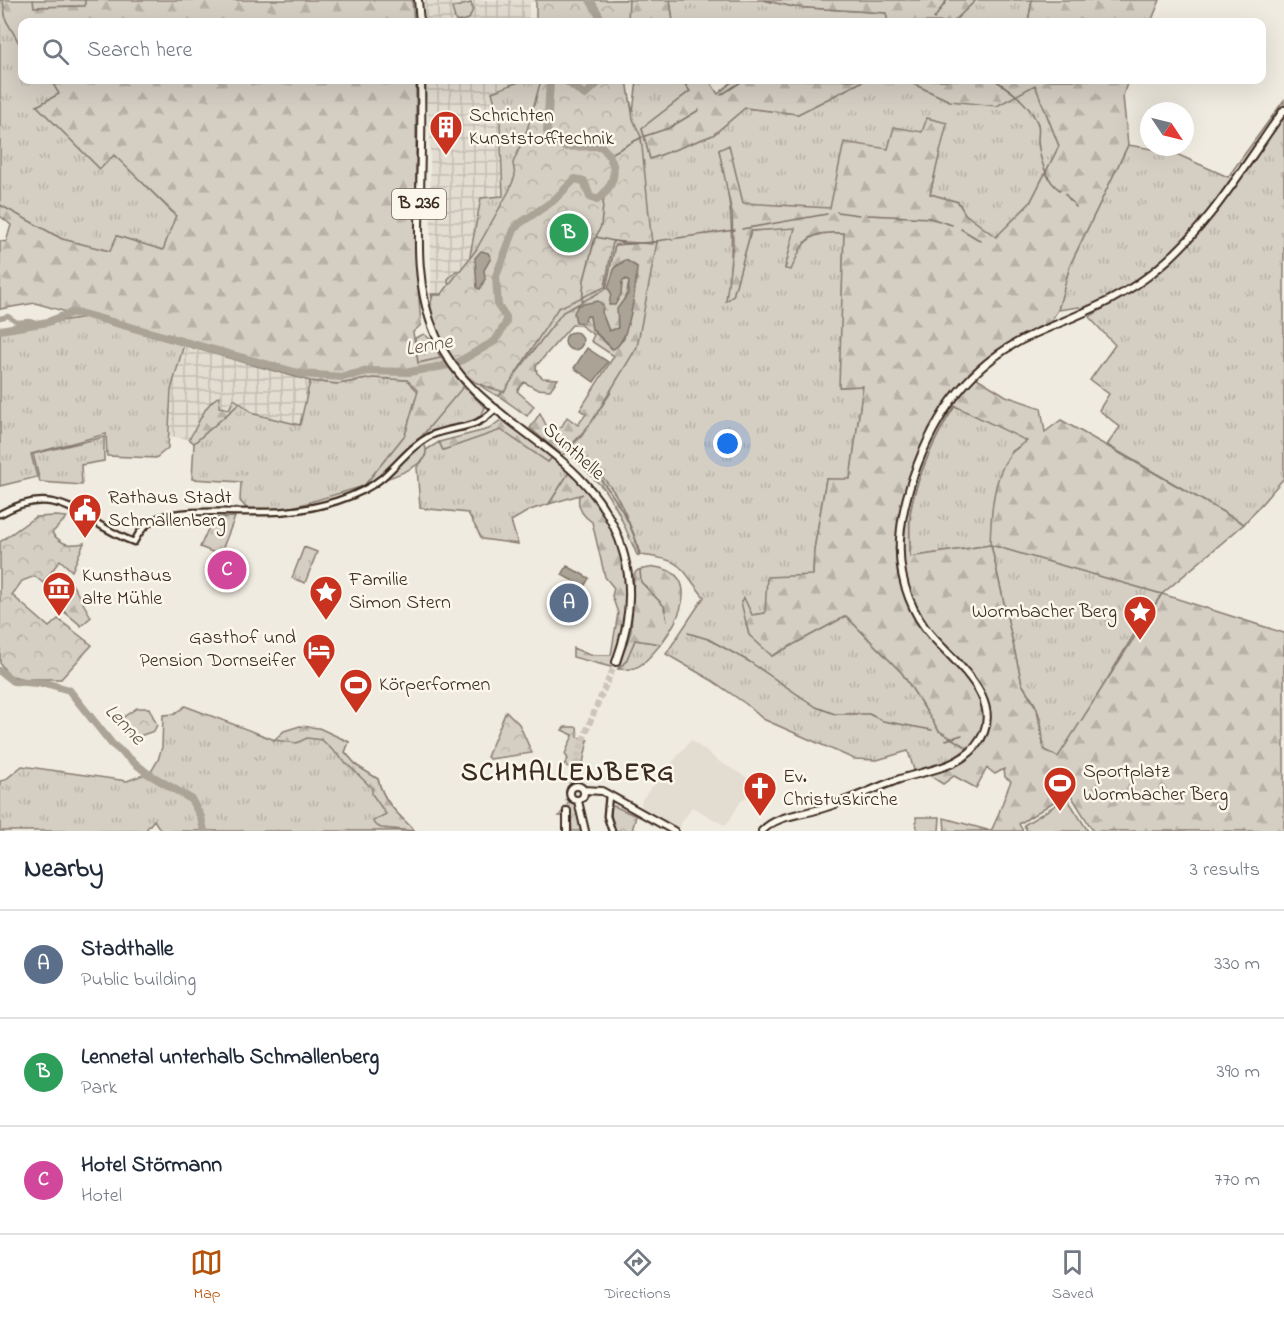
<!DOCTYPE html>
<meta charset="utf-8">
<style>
:root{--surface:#fff;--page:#f6f6f7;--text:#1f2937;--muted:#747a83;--line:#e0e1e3;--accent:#b45309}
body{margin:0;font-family:"Indie Flower",sans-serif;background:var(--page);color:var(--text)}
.compass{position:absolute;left:1140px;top:102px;width:54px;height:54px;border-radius:50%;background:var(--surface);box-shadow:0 6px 24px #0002;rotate:125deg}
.you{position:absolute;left:728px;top:444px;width:21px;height:21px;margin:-15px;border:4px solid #fff;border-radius:50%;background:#1a73e8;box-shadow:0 0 0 9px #1a73e833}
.badge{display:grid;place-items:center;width:39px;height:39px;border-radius:50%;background:var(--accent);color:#fff;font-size:20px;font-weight:700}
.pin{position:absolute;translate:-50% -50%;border:3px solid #fff;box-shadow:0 2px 6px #0006}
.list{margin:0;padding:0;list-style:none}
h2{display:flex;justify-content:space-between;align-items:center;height:78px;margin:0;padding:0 24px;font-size:26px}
h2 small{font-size:20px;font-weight:400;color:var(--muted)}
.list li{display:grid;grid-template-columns:39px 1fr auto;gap:18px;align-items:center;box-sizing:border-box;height:108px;padding:0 24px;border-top:2px solid var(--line)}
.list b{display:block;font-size:22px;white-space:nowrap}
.list p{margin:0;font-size:20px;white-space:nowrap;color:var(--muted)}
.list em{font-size:20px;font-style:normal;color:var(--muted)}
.icon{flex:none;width:33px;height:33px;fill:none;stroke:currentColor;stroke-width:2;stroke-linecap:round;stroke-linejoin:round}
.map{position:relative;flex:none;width:1284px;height:831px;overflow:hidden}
.search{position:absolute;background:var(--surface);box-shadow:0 6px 24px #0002;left:18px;right:18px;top:18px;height:66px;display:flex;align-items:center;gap:15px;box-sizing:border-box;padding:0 21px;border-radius:12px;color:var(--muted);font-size:22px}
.sheet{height:402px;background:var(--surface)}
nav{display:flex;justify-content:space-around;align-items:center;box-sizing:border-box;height:84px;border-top:2px solid var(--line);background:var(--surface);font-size:16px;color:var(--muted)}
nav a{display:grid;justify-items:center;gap:3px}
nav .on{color:var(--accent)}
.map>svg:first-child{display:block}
.built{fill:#e2dcd1}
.industrial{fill:url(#industrial-grid)}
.grass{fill:url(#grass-tufts);stroke:#887c70;stroke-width:1.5}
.forest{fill:url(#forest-firs);stroke:#887c70;stroke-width:1.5;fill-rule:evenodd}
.park{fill:url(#park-crowns);stroke:#887c70;stroke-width:1.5}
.pitch{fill:#d5cec3;stroke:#887c70;stroke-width:1.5}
.water{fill:#aca397;stroke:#7f7367;stroke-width:1.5}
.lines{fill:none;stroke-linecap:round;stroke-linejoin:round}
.stream{stroke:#7f7367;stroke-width:1.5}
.canal{stroke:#aca397;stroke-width:4.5}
.river{stroke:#aca397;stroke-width:8}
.major-tunnel{stroke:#ccc4b9;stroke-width:6;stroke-dasharray:6 3;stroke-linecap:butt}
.minor-casing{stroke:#3b2a1e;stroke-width:9}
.major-casing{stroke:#3b2a1e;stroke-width:10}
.minor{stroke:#fbf7ec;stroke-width:4.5}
.major{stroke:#fbf7ec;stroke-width:6}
.labels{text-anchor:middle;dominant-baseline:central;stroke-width:5;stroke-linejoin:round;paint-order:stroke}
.shield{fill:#fbf7ec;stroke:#75685c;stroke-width:1.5}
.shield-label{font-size:18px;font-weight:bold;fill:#3b2a1e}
.poi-label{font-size:20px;fill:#3b2a1e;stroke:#fbf7ec;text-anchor:start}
.street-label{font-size:20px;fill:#3b2a1e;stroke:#fbf7ec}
.water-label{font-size:21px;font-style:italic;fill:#635448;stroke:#fbf7ec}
.district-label{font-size:26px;font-weight:bold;letter-spacing:1.5px;fill:#3b2a1e;stroke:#fbf7ec}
</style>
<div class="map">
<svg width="1284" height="831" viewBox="0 0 1284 831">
<defs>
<pattern id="industrial-grid" width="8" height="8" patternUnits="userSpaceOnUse" patternTransform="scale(1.5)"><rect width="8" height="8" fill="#e2dcd1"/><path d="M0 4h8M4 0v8" fill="none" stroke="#c3bdb3"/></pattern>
<pattern id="grass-tufts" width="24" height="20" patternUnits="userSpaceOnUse" patternTransform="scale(1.5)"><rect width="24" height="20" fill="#d5cec3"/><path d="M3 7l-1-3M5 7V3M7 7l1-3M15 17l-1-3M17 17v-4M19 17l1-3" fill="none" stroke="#b8b1a7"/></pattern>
<pattern id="forest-firs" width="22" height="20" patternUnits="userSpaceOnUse" patternTransform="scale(1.5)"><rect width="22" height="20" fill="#d5cec3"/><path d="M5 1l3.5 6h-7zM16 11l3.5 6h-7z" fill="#b8b1a7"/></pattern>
<pattern id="park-crowns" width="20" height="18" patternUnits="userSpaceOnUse" patternTransform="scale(1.5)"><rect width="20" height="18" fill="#d5cec3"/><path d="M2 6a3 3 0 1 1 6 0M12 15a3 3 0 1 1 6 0" fill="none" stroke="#b8b1a7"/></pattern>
</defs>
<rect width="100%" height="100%" fill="#f0ebe0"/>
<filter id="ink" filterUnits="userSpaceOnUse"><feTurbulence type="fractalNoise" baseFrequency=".0167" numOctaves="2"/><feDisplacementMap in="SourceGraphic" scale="12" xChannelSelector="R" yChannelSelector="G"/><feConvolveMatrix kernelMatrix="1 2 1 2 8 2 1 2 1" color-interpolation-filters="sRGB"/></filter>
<g filter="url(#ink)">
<path class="built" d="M691,740L720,762L762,786L741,801L726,826L692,807L678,828L641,806L642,799Z"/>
<path class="industrial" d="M425,0H536L530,3L528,22H424Z
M424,80H524L492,92L500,122L503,197L467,271L449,294H431L430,132Z
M184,344L310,381L301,425L254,414L234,399L229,409L218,407L220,396L207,407L189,439L169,436L171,390Z"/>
<path class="grass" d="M0,0H3L6,20L22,48V80H51L59,94L37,106L100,169L114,154L176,216L163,251L117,236L111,252L62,239L0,205Z
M33,0H85L86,6L33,7Z
M670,0H763L794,7L887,13L888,22H673Z
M976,0H1032L1028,22H989L988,20L984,22H953Z
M471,3L473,9L469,19L456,22L452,8Z
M524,80H625L633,112L637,80H682L690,91L642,128L650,159L713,135L745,108L798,114L865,80H905L950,101L1035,84L1059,146L1030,203L996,238L965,214L958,202L930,194L946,123L888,149L830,209L743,204L729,146L719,150C734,208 734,241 727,300L733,296L751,231L796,227L785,268C804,241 809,231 844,233L840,387L863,386L850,480L826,479L814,550L813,575L765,613L752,615L744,599L741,603L772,656L846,616L902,673L939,731L968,748L949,761L915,773L908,751L877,760L854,759L763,719L746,704L711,680L666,654L704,597C678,565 684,560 640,555L596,468L569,448L581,437L610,394L648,279L657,242L615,245L606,289L602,293L563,312L499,396C462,382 437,331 431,294H449L448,279L456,271H467L481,198L503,196L500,122L492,92Z
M1284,100V106C1243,163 1206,227 1151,271C1130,288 1106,299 1083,310L1079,307L1058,310L1070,265L1128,145L1172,152L1228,177Z
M1284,115V478L1244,524L1107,445L1120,427L1099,410L1109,394L1090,380L1115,345L1089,317C1119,299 1151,282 1176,257C1217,218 1250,161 1284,115Z
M86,317L184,344L171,390L168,448L156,458L107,456L106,434L31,454L37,477L0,486V330Z
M424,334L430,339L441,358L418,363L415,338Z
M373,378L407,380L418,391L405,435L364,486L290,508L249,511L240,501L241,482L192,479L194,443L240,403L254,414L300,425L310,381L338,384Z
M464,386L485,408C476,430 440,425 423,435L453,395Z
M955,406L1028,440L1010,453L991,545L1162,594L1133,636L1070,742L1058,757L1044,750L1041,721L1035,704L1022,684L991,545L910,557C910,543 909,528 910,514C915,480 936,434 955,406Z
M501,429L548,462L552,457L570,471L549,504L530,510L511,521L518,544L482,539L468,513L420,508L417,467L425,458L426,450L439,442L443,450Z
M104,437V461L81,465L82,485L40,482L33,454Z
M235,517L220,555L200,547L213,518Z
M304,547L317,552L305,583L292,578Z
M635,640L661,644C646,660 641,672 618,669L626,661Z
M185,706L275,740C297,717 323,730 349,742L345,752L357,766L378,779C383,802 399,815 414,831H161L154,820L145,831H0V781L5,780L22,766L127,781L151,772L158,760L162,747L163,715L175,714Z
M916,817H940L939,831H917Z"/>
<path class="forest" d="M3,0H33L34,7L85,6V0H412L414,22H22V48L6,20Z
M612,0H670L673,22H615Z
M763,0H976L953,22H888L886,13L794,7Z
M1032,0H1160L1151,22H1028Z
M51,80H416V259L421,325L413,332L418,363L441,358L467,390L463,387L421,437C422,441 426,446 426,450C428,469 378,481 364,486L405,435L418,391L407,380L373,378L338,384L310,381L35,303L0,309V241L6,242L11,225L0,216V205L62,239L110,251L117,236L163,250L176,215L114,155L100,169L37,106L59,94Z
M682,80H709L718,94L734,80H865L798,114L745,108L713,135L650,159L642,128L690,91Z
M905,80H1128L1123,96L1128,145L1070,265L1058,310L1049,324L993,353L969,373L1006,396L1041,408L1045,432L1061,420L1244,524L1162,594L1284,633V831H1093L1069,792L1019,824L1023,831H991C1000,814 1003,799 1011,781L1005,777L1004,769L995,774L987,768L976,788L954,776L943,784L929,775L916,778L915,773L949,761L968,748L939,731L902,673L846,616L772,656L749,635L741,602L744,598L752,615L765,613L767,577L813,575L814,550L826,479H850L863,386L839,387L844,233C807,231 805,238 791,270L785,269L795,228L751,231L733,296L726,301L733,244L732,213L719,150L729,145L743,203L830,208L844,142L888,149L894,127L922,132L927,118L947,123L930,194L958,202L965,214L996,237L1030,203L1059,146L1035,85L997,106L950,101ZM955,406L1027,441C1021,445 1013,450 1009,456C992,480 991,517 990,545L910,557C910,543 909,528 910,514C915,480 936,434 955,406ZM991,545L1162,594L1058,757L1044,750L1037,709L1022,684Z
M657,242L637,347L591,423L569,448C615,482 619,497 639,548L640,555H637L618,511L604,489L568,452L562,455L530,428L540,413L547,427L556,430L562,426L567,417L578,425L586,414L580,410L614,356L591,341L594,335L580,325H572L536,366L537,373L543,378L558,379L550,390L536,389L524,382L517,391L534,406L527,416L499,396L563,312L606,289L615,245ZM625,260L637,267L624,339L612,349L592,330L590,316H587L602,313L609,331L618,328C617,303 626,304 629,282L626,279L622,282L621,294L615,267Z
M220,396L219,407L229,409L234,399L240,403L194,443L189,439C199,425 204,403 220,396Z
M502,419L552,457L548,462L501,430L443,450L439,442L489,429Z
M570,471C622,528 645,594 611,667L573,657V648L590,655H611L618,613L612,596L614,588L605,577L592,522C583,516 577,507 579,496L583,494L549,504Z
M655,567C702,573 680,620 661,644L635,640L626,661L618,669L631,631L634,574L638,570Z
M53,576L71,582L91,617L81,626C64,609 42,603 53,576Z
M300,726L319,728L349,742L345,752L357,766L378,779C383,802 399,815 415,831L381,828L374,824L373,821L386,814L372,794V788L322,740L307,738L297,743L274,740L284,731Z
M944,818L991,831H945Z"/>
<path class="park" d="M536,0H629L628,22H536Z
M541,80H627L633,119L641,137L652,244L613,241L605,287L558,308L504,392C495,389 485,387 477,383C461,376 430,325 430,309C430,305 432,299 433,295H441L476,250L509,191L515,176L513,163L527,130Z
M56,516L67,517L52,533C62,545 69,546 84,543L72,571L60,560L43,583L35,576L22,581L12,595L49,627L58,619L92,645L61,679H24L8,675L0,663V542L35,517Z
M137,708H149L157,725L154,731L131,739L122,718Z
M506,711L519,724L532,753L490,759L487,757Z
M565,727H577L578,737L588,740L583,763L578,771L564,765L568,759L565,754L573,735L562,730Z
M570,801L575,804L581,831H572L570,810H563V816H559Z
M614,806L636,816L632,831H616L611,820V807Z"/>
<path class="pitch" d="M1067,798L1088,831H1027L1024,825Z"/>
<path class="water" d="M481,251L488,253L491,258L484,270L485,279L480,289L477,288L475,258Z
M626,260L637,267C636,285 630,343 613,349L592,329L590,316H587L583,323L576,322L574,313L578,305L598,301L603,305L602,313L609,331L618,328L617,309L628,294L629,282L626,279L622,282L621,294L615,305H609L611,293L608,288L615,267Z
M565 341a9 9 0 1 1 18 0a9 9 0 1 1-18 0Z
M587,348L608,362L594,382L574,368Z
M567,566L589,578L584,587L562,575Z"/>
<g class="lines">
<path class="stream" d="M934,19L947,0
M995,80C1012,91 1028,103 1037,122C1040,127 1038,134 1038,140C1039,156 1046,182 1060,190
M721,95L744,80
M645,136L669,128L699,110
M609,155L642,137
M1065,194L1076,207
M604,195L601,226L596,237L627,244L654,242
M837,212L859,215
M868,215L930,218L952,225
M742,229L827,214
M961,229L981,241
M656,241L735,230
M582,302L584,280L595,238
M566,448C574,456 585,461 592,469C611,490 636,528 639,556
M640,570L641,582L664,606L667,621
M688,633L708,639L750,662L816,707L835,714H869L883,721L932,730
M946,740L962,735"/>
<path class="canal" d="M0,318L8,316L17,322L29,321L35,323"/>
<path class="river" d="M590,0L603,22
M565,80L585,95L601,80
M0,330L48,322L71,313L83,314L302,374L342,377L368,371L409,372L455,364L495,341L506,323V317L498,306L496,276L514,230L519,224L553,201L575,179L584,181L590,197L597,200C617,184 620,164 601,146L564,147L547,132L550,80
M0,671L13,681L49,684L69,690L112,744L147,773L191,799L201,817L204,831"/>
<path class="major-tunnel" d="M567,811C571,757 595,711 616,662"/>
<defs>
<path id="minor" d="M0,514C61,480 82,523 134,542C139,532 145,524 155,519C182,506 254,515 288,511C318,508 358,498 382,478C398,464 411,446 430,436C456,424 475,432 496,408
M609,795L607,816L612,831"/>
<path id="major" d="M418,0L420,22
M421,80C422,117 421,155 420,193C418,241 416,291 436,336C477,430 596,445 624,555C634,592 629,627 616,662
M570 793a7 7 0 1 1 14 0a7 7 0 1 1-14 0Z
M584,790L602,791L674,831
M578,801L585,831
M567,811V831
M762,831C776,816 798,815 816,810C844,803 870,790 897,780C922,771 956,769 975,747C1011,704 956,664 931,635C921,624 914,611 909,598C893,558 900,516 913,477C935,413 971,362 1034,334C1077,315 1121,300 1157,269C1209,227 1245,164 1284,110"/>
</defs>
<use href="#minor" class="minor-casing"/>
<use href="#major" class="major-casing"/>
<use href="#minor" class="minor"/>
<use href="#major" class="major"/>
</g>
</g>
<defs>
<symbol id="building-pin" viewBox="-11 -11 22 30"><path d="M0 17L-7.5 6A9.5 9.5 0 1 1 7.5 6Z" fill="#c8321e" stroke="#fbf7ec"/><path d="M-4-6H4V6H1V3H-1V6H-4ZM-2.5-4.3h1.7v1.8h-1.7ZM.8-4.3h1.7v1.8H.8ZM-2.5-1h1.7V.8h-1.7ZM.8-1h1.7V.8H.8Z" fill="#fff"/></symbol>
<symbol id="civic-pin" viewBox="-11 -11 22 30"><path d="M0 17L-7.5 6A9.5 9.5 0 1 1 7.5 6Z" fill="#c8321e" stroke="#fbf7ec"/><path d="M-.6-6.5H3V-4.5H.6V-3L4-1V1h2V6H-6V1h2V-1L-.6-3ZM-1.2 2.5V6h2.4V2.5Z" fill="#fff"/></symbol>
<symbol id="museum-pin" viewBox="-11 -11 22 30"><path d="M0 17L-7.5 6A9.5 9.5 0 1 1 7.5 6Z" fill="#c8321e" stroke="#fbf7ec"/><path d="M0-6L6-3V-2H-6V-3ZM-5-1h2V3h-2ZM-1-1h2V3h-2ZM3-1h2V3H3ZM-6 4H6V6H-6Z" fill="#fff"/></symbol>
<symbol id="sight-pin" viewBox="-11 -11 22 30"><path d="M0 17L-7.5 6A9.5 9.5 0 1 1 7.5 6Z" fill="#c8321e" stroke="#fbf7ec"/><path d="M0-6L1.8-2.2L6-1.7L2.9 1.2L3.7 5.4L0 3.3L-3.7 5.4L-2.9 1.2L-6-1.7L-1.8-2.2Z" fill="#fff"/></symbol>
<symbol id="hotel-pin" viewBox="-11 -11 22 30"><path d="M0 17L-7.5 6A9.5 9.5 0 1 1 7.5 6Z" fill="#c8321e" stroke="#fbf7ec"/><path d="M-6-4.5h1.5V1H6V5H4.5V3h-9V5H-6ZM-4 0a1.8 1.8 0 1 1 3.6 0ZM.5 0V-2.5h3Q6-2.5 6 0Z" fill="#fff"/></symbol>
<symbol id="stadium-pin" viewBox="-11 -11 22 30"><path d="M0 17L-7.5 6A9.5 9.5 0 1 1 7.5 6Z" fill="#c8321e" stroke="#fbf7ec"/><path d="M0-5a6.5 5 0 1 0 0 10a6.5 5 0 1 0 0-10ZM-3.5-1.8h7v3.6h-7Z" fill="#fff"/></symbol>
<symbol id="church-pin" viewBox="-11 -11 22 30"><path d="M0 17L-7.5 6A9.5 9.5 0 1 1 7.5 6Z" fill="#c8321e" stroke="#fbf7ec"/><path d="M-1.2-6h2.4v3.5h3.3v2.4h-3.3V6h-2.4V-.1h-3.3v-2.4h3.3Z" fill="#fff"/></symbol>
</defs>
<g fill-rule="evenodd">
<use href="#building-pin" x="427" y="108" width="38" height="52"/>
<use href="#civic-pin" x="66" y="491" width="38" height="52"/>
<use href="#museum-pin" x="40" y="569" width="38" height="52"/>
<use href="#sight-pin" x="307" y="573" width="38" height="52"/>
<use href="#sight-pin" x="1121" y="593" width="38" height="52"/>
<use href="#hotel-pin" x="300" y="631" width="38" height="52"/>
<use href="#stadium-pin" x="337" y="666" width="38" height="52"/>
<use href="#stadium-pin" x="1041" y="764" width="38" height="52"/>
<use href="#church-pin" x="741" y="769" width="38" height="52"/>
</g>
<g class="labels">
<rect class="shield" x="392" y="189" width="54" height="30" rx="4.5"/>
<g class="shield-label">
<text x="419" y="204">B 236</text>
</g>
<g class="poi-label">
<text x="469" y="116">Schrichten<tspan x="469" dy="23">Kunststofftechnik</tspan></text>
<text x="108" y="498">Rathaus Stadt<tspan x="108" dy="23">Schmallenberg</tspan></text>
<text x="82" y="576">Kunsthaus<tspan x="82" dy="23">alte Mühle</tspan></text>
<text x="349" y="580">Familie<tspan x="349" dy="23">Simon Stern</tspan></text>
<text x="1117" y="612" text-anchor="end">Wormbacher Berg</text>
<text x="296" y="638" text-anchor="end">Gasthof und<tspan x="296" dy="23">Pension Dornseifer</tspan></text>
<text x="379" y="685">Körperformen</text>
<text x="1083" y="772">Sportplatz<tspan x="1083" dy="23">Wormbacher Berg</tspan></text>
<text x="783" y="777">Ev.<tspan x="783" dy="23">Christuskirche</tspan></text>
</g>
<g class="street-label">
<text transform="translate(573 452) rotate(42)">Sunthelle</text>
</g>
<g class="water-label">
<text transform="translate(429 346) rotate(-10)">Lenne</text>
<text transform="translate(124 725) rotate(46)">Lenne</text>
</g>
<g class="district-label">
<text x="568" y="774">SCHMALLENBERG</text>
</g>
</g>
</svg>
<svg class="compass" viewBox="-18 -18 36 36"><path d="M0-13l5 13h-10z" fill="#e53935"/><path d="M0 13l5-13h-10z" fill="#747a83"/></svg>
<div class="you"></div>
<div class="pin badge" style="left:569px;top:603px;background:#5c6f8a">A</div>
<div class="pin badge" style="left:569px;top:233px;background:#2e9e5b">B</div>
<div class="pin badge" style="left:227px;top:570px;background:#d1479c">C</div>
<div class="search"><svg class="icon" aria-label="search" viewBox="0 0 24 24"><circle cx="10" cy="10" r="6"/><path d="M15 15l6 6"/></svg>Search here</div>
</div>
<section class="sheet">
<h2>Nearby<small>3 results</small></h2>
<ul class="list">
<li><span class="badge" style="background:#5c6f8a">A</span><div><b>Stadthalle</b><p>Public building</p></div><em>330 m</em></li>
<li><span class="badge" style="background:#2e9e5b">B</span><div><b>Lennetal unterhalb Schmallenberg</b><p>Park</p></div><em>390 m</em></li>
<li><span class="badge" style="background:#d1479c">C</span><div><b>Hotel Störmann</b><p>Hotel</p></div><em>770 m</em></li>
</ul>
</section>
<nav>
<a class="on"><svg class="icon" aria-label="map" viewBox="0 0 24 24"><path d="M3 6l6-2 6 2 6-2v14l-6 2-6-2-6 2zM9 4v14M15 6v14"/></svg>Map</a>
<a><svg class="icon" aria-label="directions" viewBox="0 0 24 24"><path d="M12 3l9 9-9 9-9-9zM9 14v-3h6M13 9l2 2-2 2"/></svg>Directions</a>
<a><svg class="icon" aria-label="saved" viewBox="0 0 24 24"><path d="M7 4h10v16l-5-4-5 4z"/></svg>Saved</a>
</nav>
